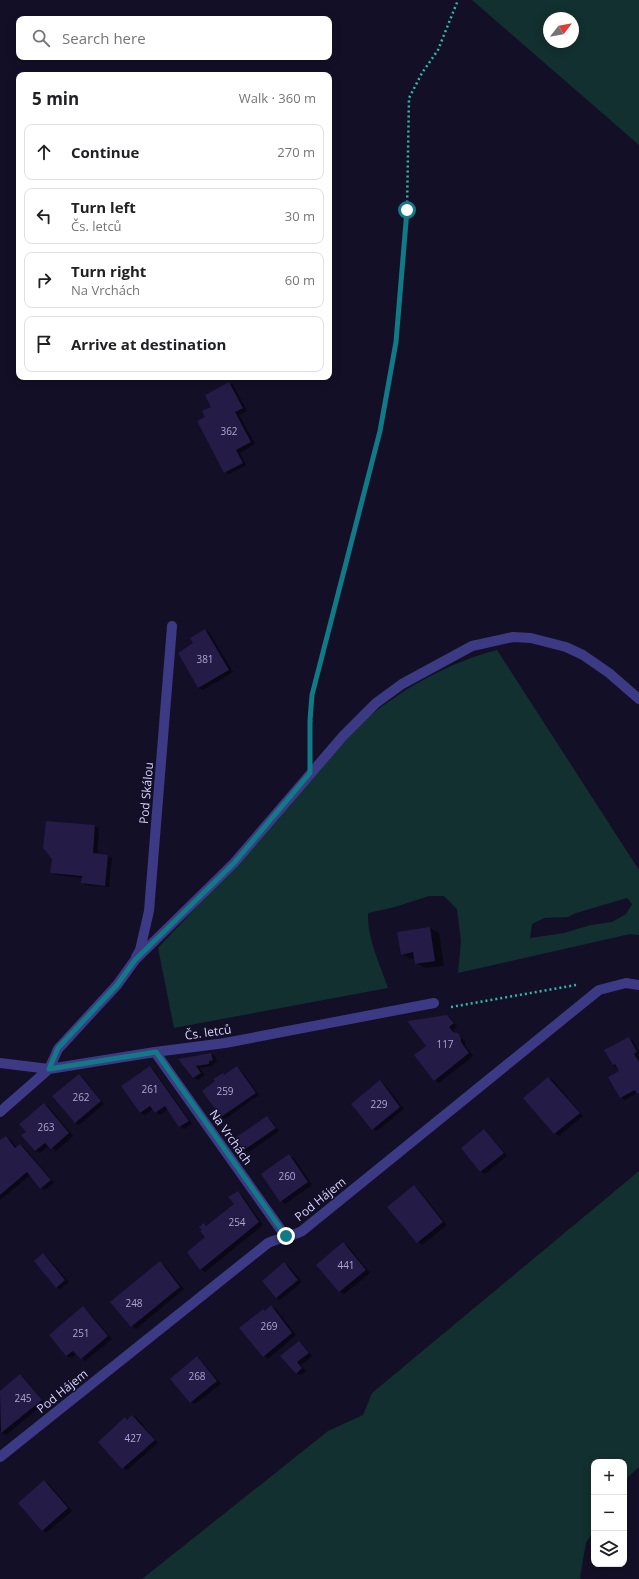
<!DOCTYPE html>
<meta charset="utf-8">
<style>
:root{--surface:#fff;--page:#f6f6f6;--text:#202124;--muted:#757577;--line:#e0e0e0}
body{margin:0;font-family:"Open Sans",sans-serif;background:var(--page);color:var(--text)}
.controls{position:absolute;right:12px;bottom:12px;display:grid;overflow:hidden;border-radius:8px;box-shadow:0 2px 10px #0003}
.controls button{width:36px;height:36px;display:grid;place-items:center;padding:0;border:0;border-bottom:1px solid var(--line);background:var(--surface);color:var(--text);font:20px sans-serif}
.compass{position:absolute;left:543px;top:12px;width:36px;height:36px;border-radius:50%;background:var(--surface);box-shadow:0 2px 10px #0003;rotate:59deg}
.stop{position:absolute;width:12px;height:12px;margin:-9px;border:3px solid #127987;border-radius:50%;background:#fff}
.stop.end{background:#127987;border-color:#fff;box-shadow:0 1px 4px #0008}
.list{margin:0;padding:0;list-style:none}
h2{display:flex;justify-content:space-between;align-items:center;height:52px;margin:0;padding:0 16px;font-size:17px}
h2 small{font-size:13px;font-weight:400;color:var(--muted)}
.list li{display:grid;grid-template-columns:26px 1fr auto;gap:12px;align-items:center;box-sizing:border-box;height:56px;margin:0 8px 8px;padding:0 8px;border:1px solid var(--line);border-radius:8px}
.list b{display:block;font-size:15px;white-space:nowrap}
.list p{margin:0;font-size:13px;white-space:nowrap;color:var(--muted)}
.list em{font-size:13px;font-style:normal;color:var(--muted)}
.icon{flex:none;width:22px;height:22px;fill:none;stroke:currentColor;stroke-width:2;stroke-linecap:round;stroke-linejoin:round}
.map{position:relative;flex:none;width:639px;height:1579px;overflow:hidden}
.search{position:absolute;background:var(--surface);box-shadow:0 2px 10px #0003;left:16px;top:16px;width:316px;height:44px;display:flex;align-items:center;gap:10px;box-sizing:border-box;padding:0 14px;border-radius:8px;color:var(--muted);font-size:15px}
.panel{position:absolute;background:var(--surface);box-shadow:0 2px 10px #0003;left:16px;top:72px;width:316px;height:308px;border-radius:8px}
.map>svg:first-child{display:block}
.green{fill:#12302f;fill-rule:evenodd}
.shadow{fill:#0007}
.building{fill:#241b47}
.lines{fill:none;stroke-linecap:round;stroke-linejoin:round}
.path{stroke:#2fb8b0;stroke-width:2.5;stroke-dasharray:2 3;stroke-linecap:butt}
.minor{stroke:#3d3a85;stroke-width:10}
.route{stroke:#127987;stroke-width:5}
.labels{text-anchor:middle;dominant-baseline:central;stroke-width:3;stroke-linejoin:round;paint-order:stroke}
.number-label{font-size:10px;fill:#aca6d1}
.street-label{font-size:12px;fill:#d9d4ff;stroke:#130f26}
</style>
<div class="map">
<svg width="639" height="1579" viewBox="0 0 639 1579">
<rect width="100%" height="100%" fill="#130f26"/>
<path class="green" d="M472,0H639V145ZM549,18H573V42H549Z
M497,650L639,870V935L630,934L458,973L461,941L457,909L444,896H429L395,907L368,913C367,939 380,964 388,988L174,1028L158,948C191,912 225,878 257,841C279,817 300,792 321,768C335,752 348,735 364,721C399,690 452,661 497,650ZM627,898L632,904L626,914L612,922L591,925L564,933L530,938L532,924L544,918L568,917L576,913Z
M639,1171V1467L627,1478L624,1482V1462H594V1530L586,1543L580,1577L581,1579H142L328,1431L363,1415L372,1393Z"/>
<path class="shadow" d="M229,383L233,385L247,411L239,415L255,444L240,453L246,465L229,474L225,472L212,407Z
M205,630L209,632L233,672L203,690L198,688L195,643Z
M95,826L99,829L97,855L108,856L112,858L109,887L86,885L82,882L83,878L56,875L51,873L53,858Z
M430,928L439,933L444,966L425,968L416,963L415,958L411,959L402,954Z
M446,1016L451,1018L457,1026L453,1030L465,1041V1045L473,1056L439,1083L435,1080L428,1046Z
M629,1038L633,1041L639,1052L638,1056L639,1058V1094L637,1093L625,1100L621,1097V1071L613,1065Z
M211,1054L215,1056L217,1062L212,1064L213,1066L199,1068L205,1075L198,1080L194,1078L180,1059Z
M150,1067L154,1070L192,1124L184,1129L180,1126L168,1109L160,1115L153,1109L145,1115L141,1113L122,1086Z
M237,1067L241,1070L259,1095L225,1119L221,1117L216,1081L223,1074L225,1075Z
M79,1075L83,1078L104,1104L79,1125L75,1123Z
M548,1078L553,1080L583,1116L559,1136L555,1133Z
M380,1082L384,1084L404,1109L377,1131L373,1129Z
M44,1104L49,1107L73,1136L56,1151L49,1145L40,1153L36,1151L23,1135L27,1132Z
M267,1118L271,1120L279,1131L249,1152L244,1150Z
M484,1130L488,1133L507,1156L485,1174L481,1172L462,1149Z
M6,1137L10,1139L17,1148L20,1145L24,1147L54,1183L45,1190L41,1188L30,1175L0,1200V1142Z
M289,1156L294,1158L312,1185L285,1204L281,1201Z
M414,1187L418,1189L447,1225L422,1245L418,1242Z
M238,1193L242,1195L263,1225L205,1272L201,1269L206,1237L203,1230L204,1224L208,1226L235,1204Z
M343,1244L348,1246L370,1273L344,1294L340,1291Z
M43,1254L47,1257L69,1282L60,1289L56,1287Z
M160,1262L164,1265L184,1289L136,1329L132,1326Z
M284,1264L289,1266L302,1282L280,1300L276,1297Z
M271,1306L276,1309L296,1335L268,1359L264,1356L263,1310L266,1311Z
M83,1307L87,1310L112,1339L85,1361L77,1353L71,1358L67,1356L50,1335Z
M299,1342L303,1345L312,1356L301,1365L306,1371L300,1375L296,1373L281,1356Z
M197,1357L201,1360L221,1384L195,1404L191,1402Z
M20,1375L24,1378L45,1403L6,1435L0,1431V1392Z
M133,1416L137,1418L158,1443L127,1470L123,1468L125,1419L128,1420Z
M44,1482L49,1484L72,1511L46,1533L42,1530Z"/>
<path class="building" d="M229,382L243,408L235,412L251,442L236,450L243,463L224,473L197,421L205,417L202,411L211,407L205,395Z
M205,629L229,670L198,688L178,653L193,643L190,638Z
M46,821L95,825L93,853L108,855L105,886L81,883L82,876L50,873L52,859L43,848Z
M430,927L435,961L415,964L413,952L401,955L397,932Z
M447,1015L454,1023L449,1027L453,1032L458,1033L461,1038V1042L469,1053L434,1081L414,1055L426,1046L407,1021Z
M629,1037L637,1052L634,1054L639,1062V1093L637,1094L635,1090L620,1098L608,1077L619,1071L615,1064L613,1065L604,1050Z
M211,1053L213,1060L209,1061V1064L196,1066L201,1073L193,1078L178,1059Z
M150,1066L189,1121L179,1127L165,1106L155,1113L150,1106L140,1113L121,1086Z
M237,1066L256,1093L221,1117L202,1091L215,1081L213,1079L223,1073L224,1075Z
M79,1074L101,1101L75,1123L52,1096Z
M548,1077L580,1113L554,1134L523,1098Z
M380,1080L400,1107L372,1130L351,1104Z
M44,1103L69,1133L51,1149L45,1143L35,1151L21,1135L26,1132L19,1124Z
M267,1116L276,1128L244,1150L235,1138Z
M484,1129L504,1153L480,1172L461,1148Z
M6,1136L15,1148L20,1144L51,1180L40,1189L27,1172L0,1195V1140Z
M289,1154L308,1182L280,1202L261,1174Z
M414,1185L443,1222L417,1243L387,1207Z
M238,1191L259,1222L200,1270L187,1252L205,1237L200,1231L202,1230L199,1227L204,1223L206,1226L234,1204L228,1197Z
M343,1242L366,1270L339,1292L316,1265Z
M43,1253L65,1280L56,1288L34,1261Z
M160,1261L180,1287L131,1327L110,1302Z
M284,1262L298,1280L276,1298L262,1281Z
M271,1305L292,1333L263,1357L239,1328L263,1309L265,1311Z
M83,1306L108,1336L81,1359L73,1351L66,1356L49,1335Z
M299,1341L309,1353L297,1362L302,1368L296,1374L280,1356Z
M197,1356L217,1381L190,1403L170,1379Z
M20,1374L42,1400L1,1433L0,1391Z
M132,1415L155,1440L122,1469L98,1442L125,1417L127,1420Z
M44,1480L68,1508L42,1531L18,1503Z"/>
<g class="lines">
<path class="path" d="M310,747L312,695L380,431L396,342L407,210L409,98L422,73L438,50L458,0
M451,1007L576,985"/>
<path class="minor" d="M136,957L140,950L149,911L172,626
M155,1052L286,1237
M0,1063L49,1069
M49,1069L58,1049L117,985L135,960L234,863L343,736L376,703L402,684L472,646L513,637L531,638L566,647L583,655L609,673L639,699
M0,1112L49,1069L155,1052L225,1043L434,1003
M0,1457L268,1243C279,1238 291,1237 302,1231L599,990L626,983L639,985"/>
</g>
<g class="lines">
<path class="route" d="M286,1236L156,1052L49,1069L58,1048L117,985L135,960L234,863L310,773V720L312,695L380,431L396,342L407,210"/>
</g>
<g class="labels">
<g class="number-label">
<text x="229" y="431">362</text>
<text x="205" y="659">381</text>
<text x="445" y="1044">117</text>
<text x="150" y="1089">261</text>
<text x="225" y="1091">259</text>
<text x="81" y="1097">262</text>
<text x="379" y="1104">229</text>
<text x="46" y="1127">263</text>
<text x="287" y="1176">260</text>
<text x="237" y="1222">254</text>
<text x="346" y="1265">441</text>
<text x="134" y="1303">248</text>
<text x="269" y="1326">269</text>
<text x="81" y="1333">251</text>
<text x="197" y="1376">268</text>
<text x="23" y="1398">245</text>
<text x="133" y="1438">427</text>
</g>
<g class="street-label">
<text transform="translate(146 793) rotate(-85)">Pod Skálou</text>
<text transform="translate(208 1032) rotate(-8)">Čs. letců</text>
<text transform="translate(231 1137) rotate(55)">Na Vrchách</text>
<text transform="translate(320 1199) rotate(-39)">Pod Hájem</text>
<text transform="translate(62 1391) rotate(-39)">Pod Hájem</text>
</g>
</g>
</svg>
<div class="controls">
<button>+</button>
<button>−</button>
<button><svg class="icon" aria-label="layers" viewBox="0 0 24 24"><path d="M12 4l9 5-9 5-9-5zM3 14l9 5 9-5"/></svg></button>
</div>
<svg class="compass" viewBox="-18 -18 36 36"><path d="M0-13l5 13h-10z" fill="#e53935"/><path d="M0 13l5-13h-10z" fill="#757577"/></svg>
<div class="stop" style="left:407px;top:210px"></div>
<div class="stop end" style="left:286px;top:1236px"></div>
<div class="search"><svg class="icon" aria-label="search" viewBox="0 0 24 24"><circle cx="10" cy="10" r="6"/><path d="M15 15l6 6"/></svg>Search here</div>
<section class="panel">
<h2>5 min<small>Walk · 360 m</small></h2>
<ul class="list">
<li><svg class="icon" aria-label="ahead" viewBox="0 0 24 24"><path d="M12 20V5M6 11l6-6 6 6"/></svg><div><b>Continue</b></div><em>270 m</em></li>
<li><svg class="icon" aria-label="left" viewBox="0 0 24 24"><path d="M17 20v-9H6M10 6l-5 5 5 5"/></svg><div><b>Turn left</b><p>Čs. letců</p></div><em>30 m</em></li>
<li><svg class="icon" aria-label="right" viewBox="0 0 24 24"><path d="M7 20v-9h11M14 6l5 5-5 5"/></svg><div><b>Turn right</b><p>Na Vrchách</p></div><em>60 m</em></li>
<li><svg class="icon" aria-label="arrive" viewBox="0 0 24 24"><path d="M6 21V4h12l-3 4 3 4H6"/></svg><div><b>Arrive at destination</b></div></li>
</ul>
</section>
</div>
